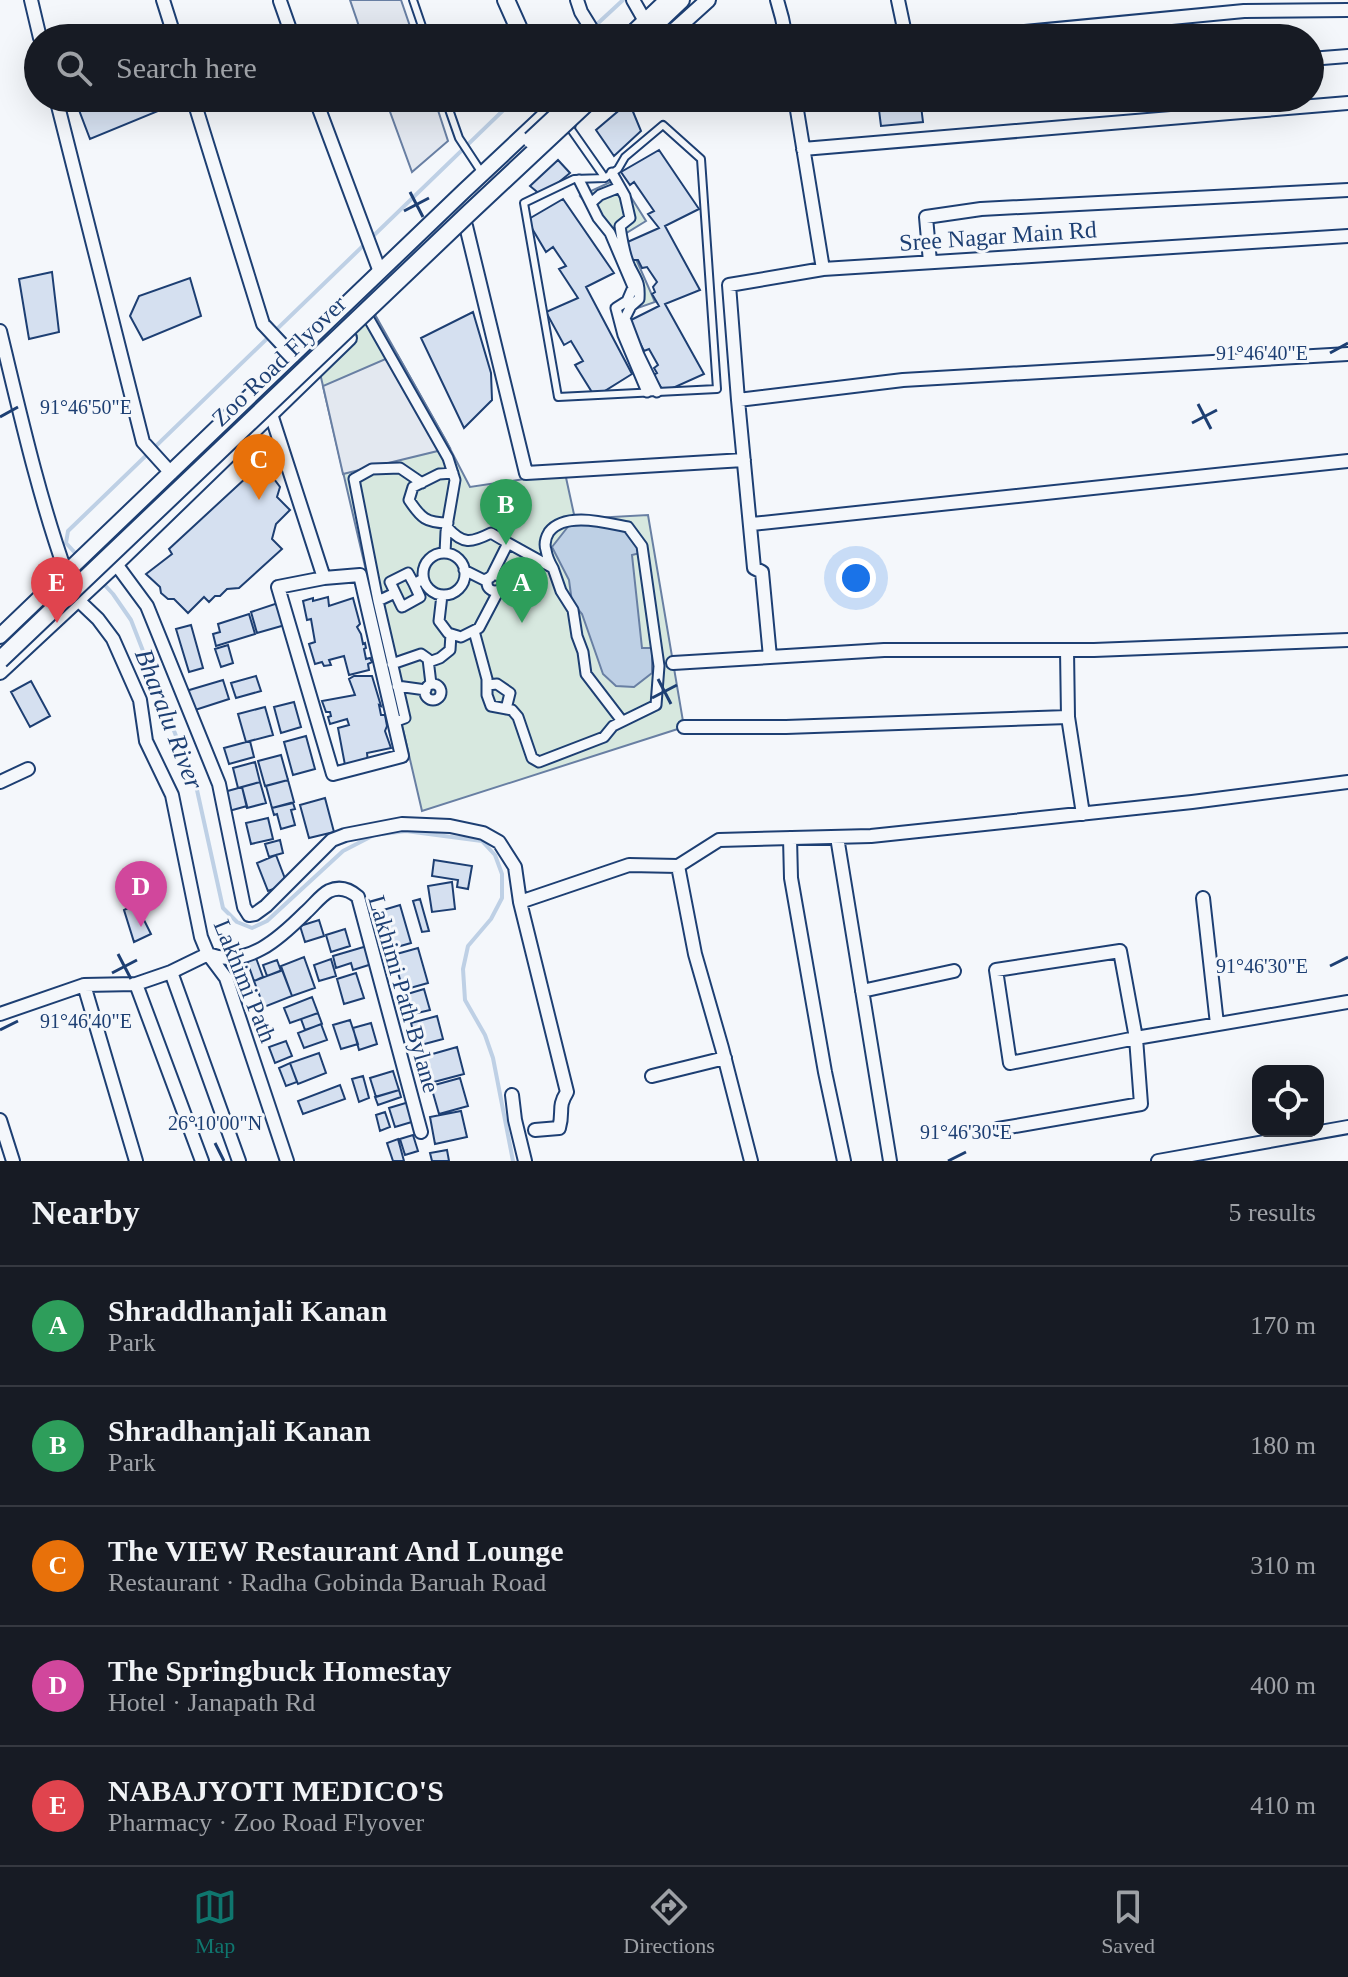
<!DOCTYPE html>
<meta charset="utf-8">
<style>
:root{--surface:#171b24;--page:#242831;--text:#f1f3f6;--muted:#9ea1a6;--line:#363941;--accent:#0f766e}
body{margin:0;font-family:Georgia,serif;background:var(--page);color:var(--text)}
.controls{position:absolute;right:24px;bottom:24px;display:grid;overflow:hidden;border-radius:16px;box-shadow:0 8px 32px #0002}
.controls button{width:72px;height:72px;display:grid;place-items:center;padding:0;border:0;border-bottom:2px solid var(--line);background:var(--surface);color:var(--text);font:40px sans-serif}
.you{position:absolute;left:856px;top:578px;width:28px;height:28px;margin:-20px;border:6px solid #fff;border-radius:50%;background:#1a73e8;box-shadow:0 0 0 12px #1a73e833}
.badge{display:grid;place-items:center;width:52px;height:52px;border-radius:50%;background:var(--accent);color:#fff;font-size:26px;font-weight:700}
.pin{position:absolute;translate:-50% -66px;filter:drop-shadow(0 2px 4px #0008)}
.pin::after{content:'';position:absolute;top:42px;width:28px;height:24px;background:inherit;clip-path:polygon(0 0,100% 0,50% 100%)}
.list{margin:0;padding:0;list-style:none}
h2{display:flex;justify-content:space-between;align-items:center;height:104px;margin:0;padding:0 32px;font-size:34px}
h2 small{font-size:26px;font-weight:400;color:var(--muted)}
.list li{display:grid;grid-template-columns:52px 1fr auto;gap:24px;align-items:center;box-sizing:border-box;height:120px;padding:0 32px;border-top:2px solid var(--line)}
.list b{display:block;font-size:30px;white-space:nowrap}
.list p{margin:0;font-size:26px;white-space:nowrap;color:var(--muted)}
.list em{font-size:26px;font-style:normal;color:var(--muted)}
.icon{flex:none;width:44px;height:44px;fill:none;stroke:currentColor;stroke-width:2;stroke-linecap:round;stroke-linejoin:round}
.map{position:relative;flex:none;width:1348px;height:1161px;overflow:hidden}
.search{position:absolute;background:var(--surface);box-shadow:0 8px 32px #0002;left:24px;right:24px;top:24px;height:88px;display:flex;align-items:center;gap:20px;box-sizing:border-box;padding:0 28px;border-radius:44px;color:var(--muted);font-size:30px}
.sheet{height:704px;background:var(--surface)}
nav{display:flex;justify-content:space-around;align-items:center;box-sizing:border-box;height:112px;border-top:2px solid var(--line);background:var(--surface);font-size:22px;color:var(--muted)}
nav a{display:grid;justify-items:center;gap:4px}
nav .on{color:var(--accent)}
.map>svg:first-child{display:block}
.green{fill:#d7e8df;stroke:#687fa3;stroke-width:2}
.parking{fill:#e3e8f0;stroke:#687fa3;stroke-width:2}
.water{fill:#bed0e5;stroke:#687fa3;stroke-width:2}
.lines{fill:none;stroke-linecap:round;stroke-linejoin:round}
.stream{stroke:#bed0e5;stroke-width:4}
.building{fill:#d5e0f0;stroke:#1d3f73;stroke-width:2}
.service-casing{stroke:#1d3f73;stroke-width:10}
.pedestrian-casing{stroke:#1d3f73;stroke-width:13}
.minor-casing{stroke:#1d3f73;stroke-width:16}
.tertiary-casing{stroke:#1d3f73;stroke-width:18}
.secondary-casing{stroke:#1d3f73;stroke-width:20}
.service{stroke:#f4f7fb;stroke-width:6}
.pedestrian{stroke:#f4f7fb;stroke-width:9}
.minor{stroke:#f4f7fb;stroke-width:12}
.tertiary{stroke:#f4f7fb;stroke-width:14}
.secondary{stroke:#f4f7fb;stroke-width:16}
.secondary-bridge-casing{stroke:#1d3f73;stroke-width:20;stroke-linecap:butt}
.secondary-bridge{stroke:#f4f7fb;stroke-width:16}
.ticks{fill:none;stroke:#1d3f73;stroke-width:3}
.labels{text-anchor:middle;dominant-baseline:central;stroke-width:6;stroke-linejoin:round;paint-order:stroke}
.street-label{font-size:24px;fill:#1d3f73;stroke:#f4f7fb}
.water-label{font-size:26px;font-style:italic;fill:#1d3f73;stroke:#f4f7fb}
.ticks-label{font-size:20px;text-anchor:middle;fill:#1d3f73;stroke:#f4f7fb;stroke-width:6;stroke-linejoin:round;paint-order:stroke}
</style>
<div class="map">
<svg width="1348" height="1161" viewBox="0 0 1348 1161">
<rect width="100%" height="100%" fill="#f4f7fb"/>
<path class="green" d="M619,178L646,221L625,234L655,302L623,313L630,333L616,308L633,287L610,233L580,196Z
M369,304L445,439L470,487L565,473L575,519L648,515L684,727L422,811L316,356Z"/>
<path class="parking" d="M350,0H401L414,38H363Z
M385,98H434L448,141L412,172Z
M397,354L450,448L343,474L323,386Z"/>
<path class="water" d="M574,519L625,531L644,552L632,555L642,648H652V673L634,687L616,686L603,674L582,614L572,602L569,580L552,547Z"/>
<g class="lines">
<path class="stream" d="M582,38L623,0
M90,569L66,543L68,531L516,98
M101,581L113,594L131,620L197,790L223,908L237,922L252,928L267,921L343,851L374,835L406,831L482,841L495,855L502,874V898L491,919L468,946L463,969L465,1000L485,1035L493,1058L513,1161"/>
</g>
<path class="building" d="M110,98H160L163,109L90,139L79,110Z
M912,98H920L923,122L881,126L878,102Z
M629,102L641,131L614,156L596,130Z
M659,150L699,209L665,226L700,290L665,304L704,374L664,392L653,375L657,373L654,368L658,365L649,349L644,351L640,343H636L625,323L659,306L652,294L655,292L653,287L657,282L647,267L642,268L638,260H633L623,244L659,228L648,214L654,211L634,182L630,185L621,172Z
M558,160L570,173L542,196L530,186Z
M563,199L614,273L586,287L632,374L595,397L575,365L583,361L571,341L564,345L546,312L578,298L559,269L566,266L553,247L546,252L527,220Z
M52,272L59,332L29,339L19,279Z
M190,278L201,316L143,340L130,316L139,296Z
M473,312L491,373L492,400L464,428L421,338Z
M262,463L280,487L277,497L290,510L276,524L272,539L282,549L239,588L227,589L220,596H215L209,602L204,597L188,613L174,599H168L161,593L160,587L146,574L172,554L169,549Z
M328,597L329,606L353,598L360,624L357,627L361,634L363,644L365,643L366,648L364,649L366,659L370,658L372,662L368,664L369,670L349,675L344,656L329,660L331,665L324,666L322,662L315,664L309,644L315,642L311,619L307,620L303,601L313,598V601Z
M278,603L285,625L257,633L251,612Z
M249,614L255,634L216,646L213,634L220,632L218,624Z
M191,625L203,668L189,672L176,629Z
M228,645L233,663L221,667L215,649Z
M256,676L261,691L236,698L231,683Z
M354,676H372L381,706L379,705L381,715H385L387,726L385,731L391,748L367,753L368,762L345,765L338,728L349,725L347,719L330,724L328,717L331,716L330,712H326L322,701L355,695L349,679Z
M223,680L229,699L192,711L186,691Z
M31,681L50,716L30,727L11,692Z
M294,702L301,727L281,733L274,707Z
M265,707L273,735L246,742L238,714Z
M306,736L315,769L293,775L284,742Z
M250,741L254,757L229,764L224,748Z
M281,755L288,780L265,786L258,761Z
M255,762L260,782L238,788L233,768Z
M288,780L294,802L272,808L266,786Z
M260,782L266,803L247,808L242,787Z
M242,787L247,806L229,811L224,792Z
M325,798L334,832L309,838L300,805Z
M293,803L295,809L291,810L295,825L281,829L277,814L274,815L272,808Z
M268,818L273,839L251,844L246,823Z
M280,840L283,853L269,857L265,844Z
M276,855L287,884L268,891L257,863Z
M434,860L472,866L468,889L457,887L458,880L432,876Z
M452,882L455,909L432,912L428,886Z
M420,899L429,931L422,932L413,901Z
M136,904L151,934L134,942L124,910Z
M400,905L411,943L390,949L380,911Z
M319,920L324,936L305,942L300,926Z
M345,929L350,946L331,952L326,935Z
M367,946L372,964L353,970L351,963L336,968L333,956Z
M418,948L428,983L403,990L393,955Z
M304,957L315,988L292,996L281,966Z
M256,958L263,977L254,981L247,961Z
M331,959L336,976L319,981L314,965Z
M277,960L281,971L267,976L263,965Z
M282,970L292,996L264,1007L254,981Z
M356,973L364,998L344,1004L337,979Z
M424,989L430,1010L409,1015L404,995Z
M312,997L318,1013L290,1023L284,1008Z
M318,1013L322,1024L305,1030L301,1019Z
M437,1016L443,1039L417,1046L411,1023Z
M350,1020L358,1044L341,1049L333,1025Z
M371,1023L377,1044L359,1050L353,1028Z
M321,1024L327,1040L304,1048L298,1033Z
M286,1041L292,1056L275,1063L269,1047Z
M457,1047L464,1074L430,1083L422,1057Z
M319,1053L326,1073L298,1084L290,1063Z
M290,1063L297,1082L286,1086L279,1068Z
M393,1071L399,1090L376,1097L370,1078Z
M363,1076L369,1098L359,1102L352,1079Z
M460,1078L468,1106L439,1114L431,1086Z
M340,1085L345,1099L303,1114L298,1101Z
M399,1090L401,1097L378,1105L375,1097Z
M409,1102L415,1121L395,1127L389,1108Z
M461,1111L467,1137L435,1144L430,1117Z
M385,1112L390,1127L380,1131L376,1115Z
M413,1135L418,1151L405,1155L400,1139Z
M398,1139L404,1161H393L387,1143Z
M447,1150L449,1161H432L430,1153Z"/>
<g class="lines">
<defs>
<path id="service" d="M413,0L426,38
M684,22L688,38
M445,98L459,138L482,173
M663,125L701,159L717,389L558,397L524,203L574,179L605,178L618,169L625,157Z
M570,128L605,178"/>
<path id="pedestrian" d="M612,173L625,196L630,218L620,226C622,240 624,254 630,267C637,281 640,282 639,299L631,306L625,318L639,355L657,392
M579,180L598,218L610,233L633,287L627,301L616,308L623,335L647,392
M591,203L600,195L620,187
M369,319L448,458L455,480L446,532L445,553
M448,523C426,523 421,518 409,500L413,487L439,474L453,473
M447,527C463,545 471,543 491,533L508,543L491,577L484,580L464,570
M423 574a21 21 0 1 1 42 0a21 21 0 1 1-42 0Z
M553,568L561,591L573,610L577,636L583,652L586,674L622,721
M487 583a8 8 0 1 1 16 0a8 8 0 1 1-16 0Z
M414,584L408,573L390,582L402,607L420,597L414,584L423,579
M395,593L378,601L354,479L372,469L400,468L422,483
M442,595L439,621L448,633L461,637L479,628L499,590
M378,601L405,718L394,722
M474,631L487,679V695L491,706L512,710L518,717L532,758L539,762L604,737L613,726L656,705L659,666L642,546L628,527C607,523 565,511 549,532C546,537 544,544 546,550C547,556 550,563 553,568L508,543
M429,662L440,658L450,650L451,634
M392,664L421,654L428,659L431,684
M425 692a8 8 0 1 1 16 0a8 8 0 1 1-16 0Z
M487,685L497,684L510,693L506,709
M397,686L426,690"/>
<path id="minor" d="M31,0L40,38
M163,0L175,38
M577,0L581,12L597,38
M633,0L645,21
M777,0L782,18L786,38
M898,0L906,38
M280,1L293,38
M963,38L1244,11L1348,10
M1310,59L1348,56
M56,98L143,442L171,473
M193,98L263,324L293,356
M315,98L380,272
M795,98L823,269L1348,236
M803,149L1348,103
M466,226L526,473L744,460
M930,262L926,217L981,209L1348,190
M0,331C20,413 38,494 66,573
M738,400L903,380L1348,354
M271,414L324,578L360,575L402,756L333,774L278,587L324,578
M752,524L1348,461
M116,564L147,606L219,784L244,907L249,915L255,914L266,906L332,840L345,835L402,824L450,826L483,833L499,842L515,867L520,902L567,1092C557,1108 564,1111 559,1128L535,1130
M78,600L98,619L113,639L140,700L146,741L172,795L201,937L208,954L226,978L287,1161
M770,657L762,572L754,568L738,400L729,285L823,269
M673,663L884,650H1094L1348,640
M1068,717L1083,814
M684,727H786L1068,717L1067,650
M0,782L28,769
M837,837L890,1161
M790,838L791,878L825,1072L844,1161
M678,866L695,954L722,1048L751,1161
M1203,898L1217,1024
M520,902L629,865L678,866L719,840L871,836L1192,802L1348,782
M208,954C247,969 280,938 306,912C313,906 321,895 329,891C340,886 350,890 358,897L421,1132
M171,972L239,1161
M136,984L202,1161
M84,985L136,1161
M862,991L954,971
M0,1014L84,985L136,984L171,972L208,954
M652,1076L725,1058
M512,1095L515,1120L525,1161
M0,1120L13,1161
M998,1129L1141,1104L1136,1038L1010,1063L996,970L1120,951L1136,1038L1348,1002
M1158,1161L1348,1127"/>
<path id="tertiary" d="M627,38L667,0
M666,38L708,0
M0,636L464,191L563,98
M0,672L116,564L349,338"/>
<path id="secondary" d="M506,0L523,38
M641,38L681,0
M549,98L553,108L567,124"/>
</defs>
<use href="#service" class="service-casing"/>
<use href="#pedestrian" class="pedestrian-casing"/>
<use href="#minor" class="minor-casing"/>
<use href="#tertiary" class="tertiary-casing"/>
<use href="#secondary" class="secondary-casing"/>
<use href="#service" class="service"/>
<use href="#pedestrian" class="pedestrian"/>
<use href="#minor" class="minor"/>
<use href="#tertiary" class="tertiary"/>
<use href="#secondary" class="secondary"/>
<defs>
<path id="secondary-bridge" d="M531,140L576,98
M0,660L469,213L592,98"/>
</defs>
<use href="#secondary-bridge" class="secondary-bridge-casing"/>
<use href="#secondary-bridge" class="secondary-bridge"/>
</g>
<path class="ticks" d="M410,192L423,217M404,211L429,198M1330,353L1348,343M1198,404L1211,429M0,417L18,407M1192,423L1217,410M658,679L671,704M652,698L677,685M118,954L131,979M1330,966L1348,957M112,973L137,960M0,1030L18,1021M215,1143L224,1161M948,1161L966,1152"/>
<g class="labels">
<g class="street-label">
<text transform="translate(998 236) rotate(-4)">Sree Nagar Main Rd</text>
<text transform="translate(279 361) rotate(-44)">Zoo Road Flyover</text>
<text transform="translate(245 981) rotate(68)">Lakhimi Path</text>
<text transform="translate(404 994) rotate(74)">Lakhimi Path Bylane</text>
</g>
<g class="water-label">
<text transform="translate(169 719) rotate(69)">Bharalu River</text>
</g>
</g>
<g class="ticks-label">
<text x="1262" y="360">91°46'40"E</text>
<text x="86" y="414">91°46'50"E</text>
<text x="1262" y="973">91°46'30"E</text>
<text x="86" y="1028">91°46'40"E</text>
<text x="215" y="1130">26°10'00"N</text>
<text x="966" y="1139">91°46'30"E</text>
</g>
</svg>
<div class="controls">
<button><svg class="icon" aria-label="locate" viewBox="0 0 24 24"><circle cx="12" cy="12" r="6"/><path d="M12 2v4M12 18v4M2 12h4M18 12h4"/></svg></button>
</div>
<div class="you"></div>
<div class="pin badge" style="left:522px;top:623px;background:#2e9e5b">A</div>
<div class="pin badge" style="left:506px;top:545px;background:#2e9e5b">B</div>
<div class="pin badge" style="left:259px;top:500px;background:#e8710a">C</div>
<div class="pin badge" style="left:141px;top:927px;background:#d1479c">D</div>
<div class="pin badge" style="left:57px;top:623px;background:#e0444e">E</div>
<div class="search"><svg class="icon" aria-label="search" viewBox="0 0 24 24"><circle cx="10" cy="10" r="6"/><path d="M15 15l6 6"/></svg>Search here</div>
</div>
<section class="sheet">
<h2>Nearby<small>5 results</small></h2>
<ul class="list">
<li><span class="badge" style="background:#2e9e5b">A</span><div><b>Shraddhanjali Kanan</b><p>Park</p></div><em>170 m</em></li>
<li><span class="badge" style="background:#2e9e5b">B</span><div><b>Shradhanjali Kanan</b><p>Park</p></div><em>180 m</em></li>
<li><span class="badge" style="background:#e8710a">C</span><div><b>The VIEW Restaurant And Lounge</b><p>Restaurant · Radha Gobinda Baruah Road</p></div><em>310 m</em></li>
<li><span class="badge" style="background:#d1479c">D</span><div><b>The Springbuck Homestay</b><p>Hotel · Janapath Rd</p></div><em>400 m</em></li>
<li><span class="badge" style="background:#e0444e">E</span><div><b>NABAJYOTI MEDICO'S</b><p>Pharmacy · Zoo Road Flyover</p></div><em>410 m</em></li>
</ul>
</section>
<nav>
<a class="on"><svg class="icon" aria-label="map" viewBox="0 0 24 24"><path d="M3 6l6-2 6 2 6-2v14l-6 2-6-2-6 2zM9 4v14M15 6v14"/></svg>Map</a>
<a><svg class="icon" aria-label="directions" viewBox="0 0 24 24"><path d="M12 3l9 9-9 9-9-9zM9 14v-3h6M13 9l2 2-2 2"/></svg>Directions</a>
<a><svg class="icon" aria-label="saved" viewBox="0 0 24 24"><path d="M7 4h10v16l-5-4-5 4z"/></svg>Saved</a>
</nav>
